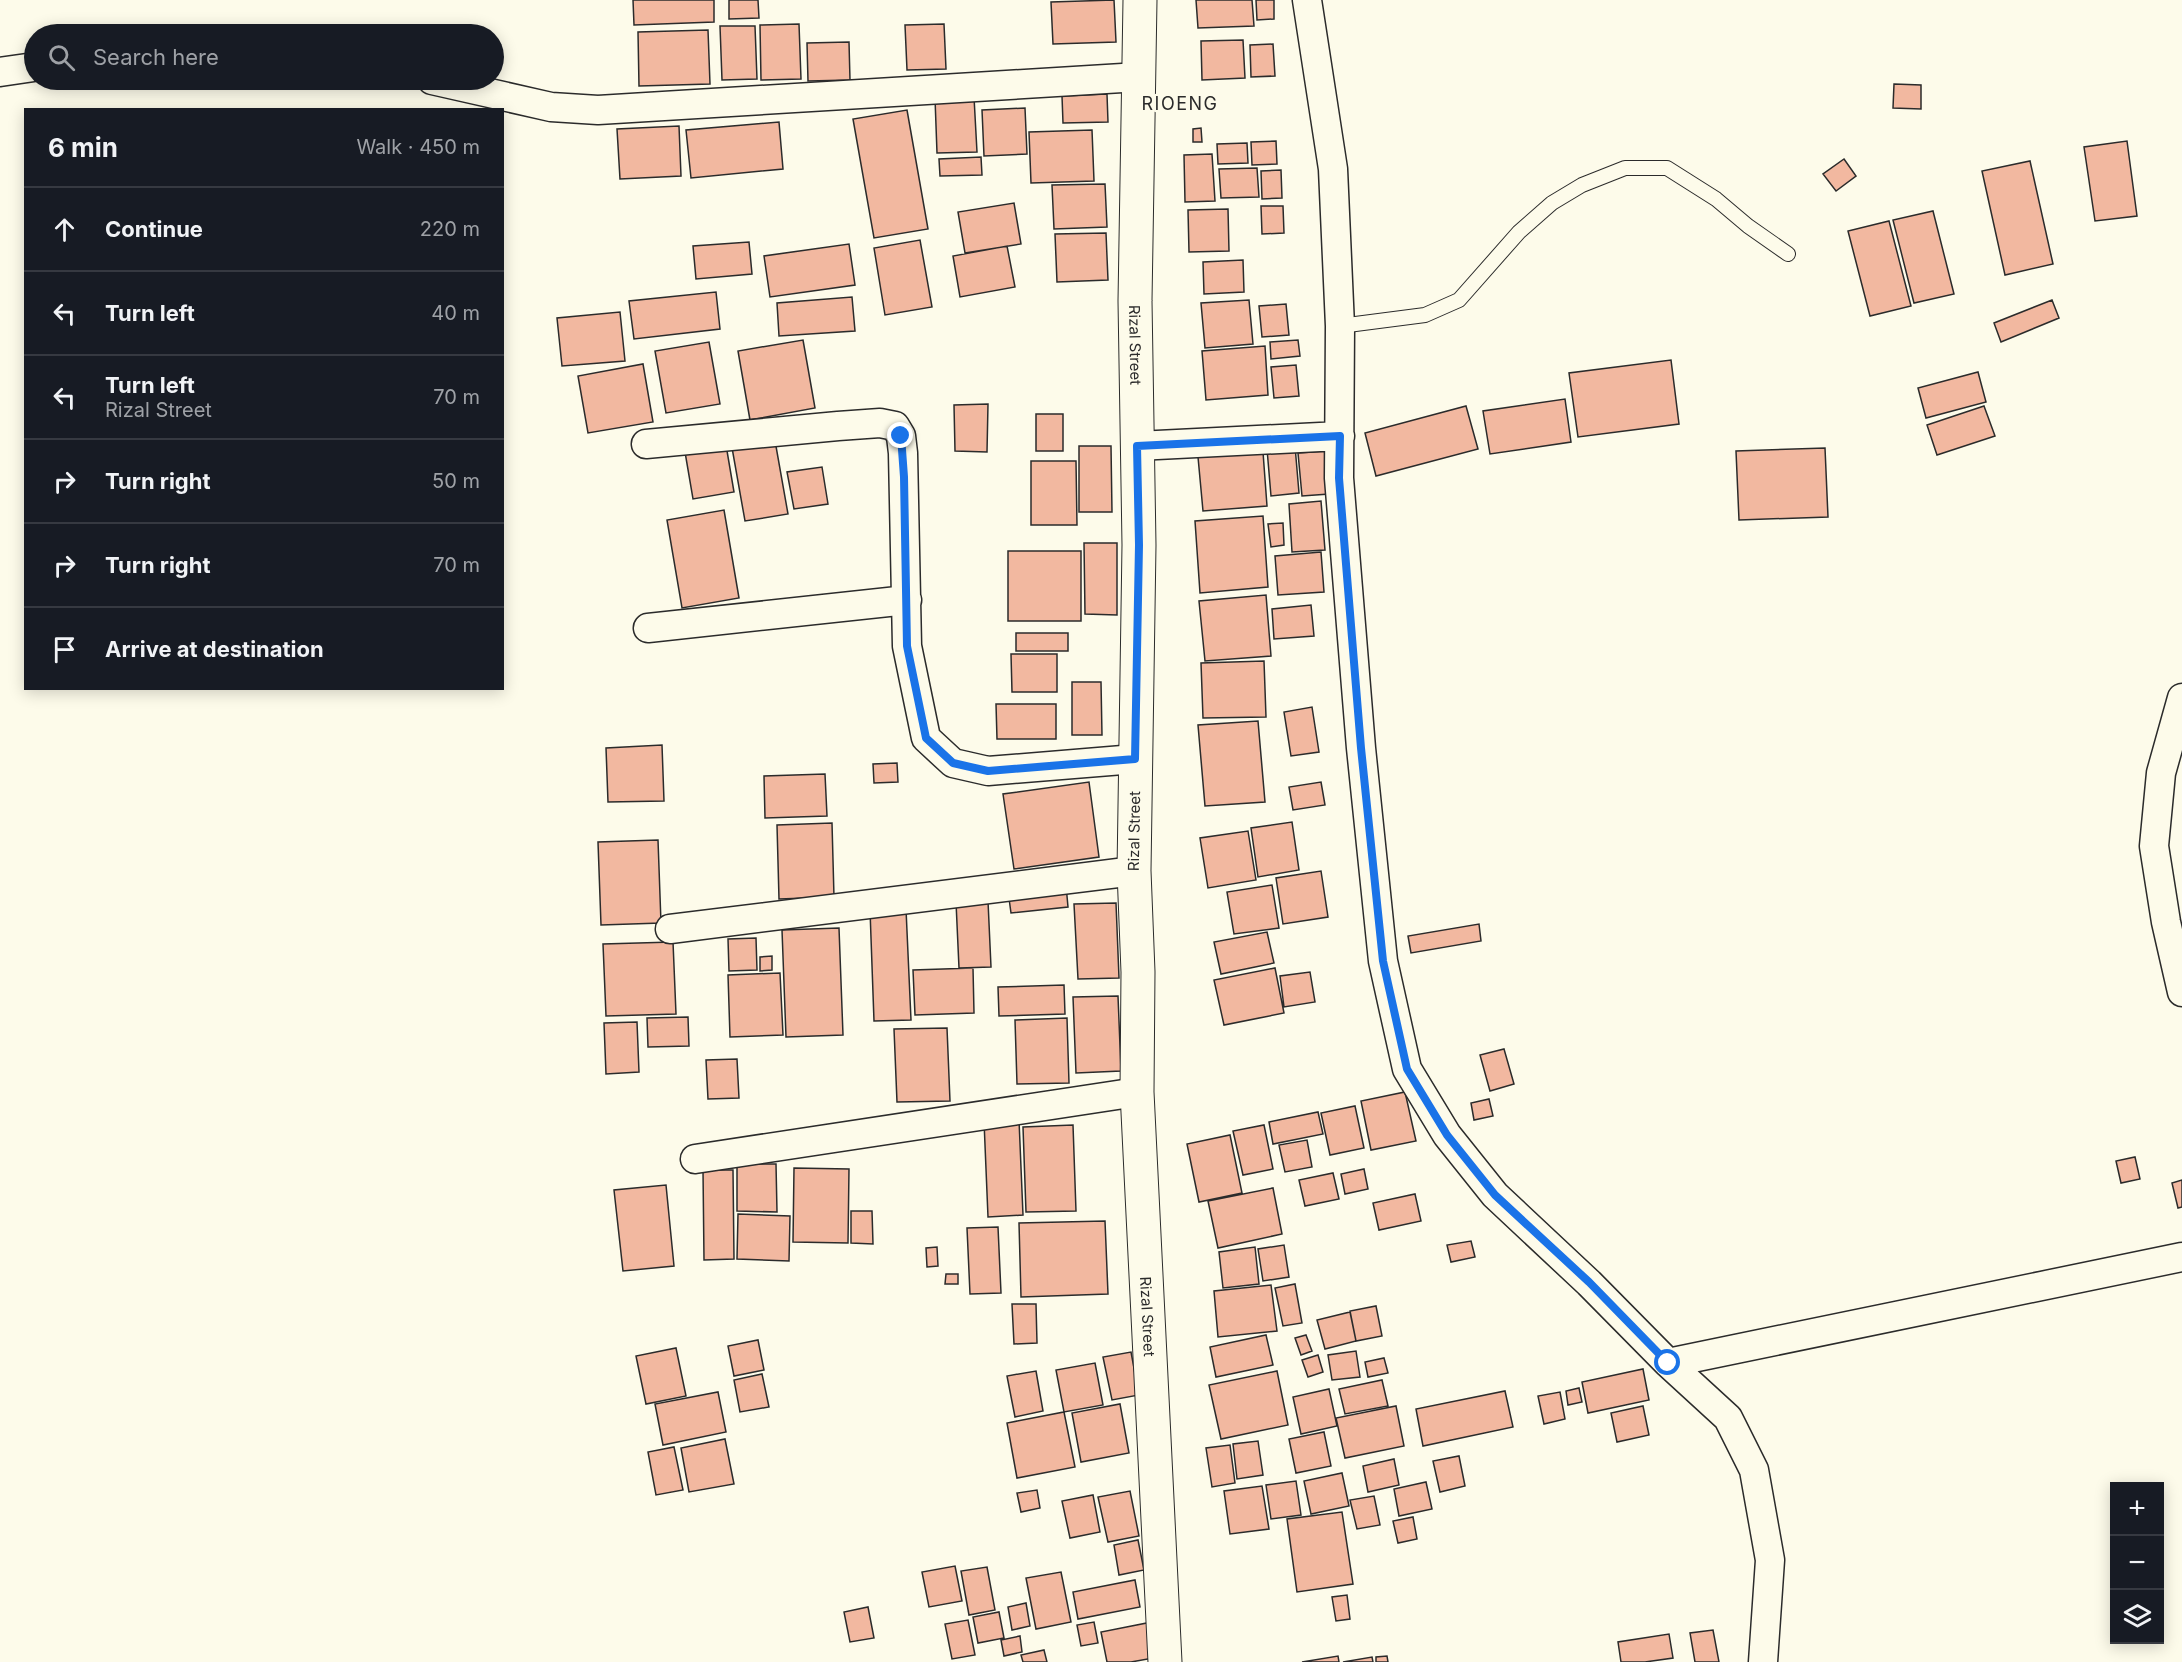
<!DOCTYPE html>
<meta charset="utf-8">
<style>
:root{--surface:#171b24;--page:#242831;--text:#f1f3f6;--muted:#9ea1a6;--line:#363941}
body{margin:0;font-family:Inter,sans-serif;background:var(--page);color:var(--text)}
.controls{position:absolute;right:18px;bottom:18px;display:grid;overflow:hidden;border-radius:0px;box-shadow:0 3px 15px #0003}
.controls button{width:54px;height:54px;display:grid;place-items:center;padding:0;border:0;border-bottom:2px solid var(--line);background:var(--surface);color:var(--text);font:30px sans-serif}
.stop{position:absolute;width:18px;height:18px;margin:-14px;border:4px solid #1a73e8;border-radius:50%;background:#fff}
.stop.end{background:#1a73e8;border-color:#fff;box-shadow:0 2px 6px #0008}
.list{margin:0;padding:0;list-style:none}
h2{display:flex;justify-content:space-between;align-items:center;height:78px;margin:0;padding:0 24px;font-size:26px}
h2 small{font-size:20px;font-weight:400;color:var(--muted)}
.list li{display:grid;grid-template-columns:39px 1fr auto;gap:18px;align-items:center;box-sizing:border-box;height:84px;padding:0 24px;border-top:2px solid var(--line)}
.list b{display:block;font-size:22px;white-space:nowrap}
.list p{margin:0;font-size:20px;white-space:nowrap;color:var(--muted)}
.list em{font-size:20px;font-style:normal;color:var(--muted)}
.icon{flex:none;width:33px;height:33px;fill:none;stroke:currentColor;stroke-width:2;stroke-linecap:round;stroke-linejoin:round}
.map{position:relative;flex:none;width:2182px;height:1662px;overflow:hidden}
.search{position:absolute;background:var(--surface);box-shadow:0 3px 15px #0003;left:24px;top:24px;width:480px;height:66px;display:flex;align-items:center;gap:15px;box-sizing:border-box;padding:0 21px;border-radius:33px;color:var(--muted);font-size:22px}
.panel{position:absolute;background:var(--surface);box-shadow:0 3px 15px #0003;left:24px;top:108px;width:480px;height:582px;border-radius:0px}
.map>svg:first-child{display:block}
.building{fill:#f2b8a0;stroke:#2b2b2b;stroke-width:1.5}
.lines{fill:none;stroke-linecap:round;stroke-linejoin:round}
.service-casing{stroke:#2b2b2b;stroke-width:16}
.minor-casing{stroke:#2b2b2b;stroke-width:31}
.secondary-casing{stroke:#2b2b2b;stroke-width:35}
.service{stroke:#fdfbea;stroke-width:14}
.minor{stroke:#fdfbea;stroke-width:28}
.secondary{stroke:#fdfbea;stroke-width:33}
.route{stroke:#1a73e8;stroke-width:8}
.labels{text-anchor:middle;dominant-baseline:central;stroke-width:4.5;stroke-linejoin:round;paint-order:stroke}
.street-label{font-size:15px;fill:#2b2b2b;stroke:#fdfbea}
.quarter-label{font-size:18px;letter-spacing:1.5px;fill:#2b2b2b;stroke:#fdfbea}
</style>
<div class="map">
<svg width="2182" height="1662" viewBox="0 0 2182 1662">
<rect width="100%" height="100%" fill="#fdfbea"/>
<path class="building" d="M633,0H714V22L634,25Z
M729,0H758L759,18L729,19Z
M1114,0L1116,42L1053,44L1051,2Z
M1196,0H1252L1254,26L1198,28Z
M1256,0H1274V19L1257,20Z
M799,24L801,79L761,80L760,25Z
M944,24L946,69L907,70L905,25Z
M720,26H755L757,79L722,80Z
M708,30L710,84L639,86L638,32Z
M1243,40L1245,78L1202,80L1201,41Z
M849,42L850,80L808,81L807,43Z
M1273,44L1275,76L1251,77L1250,45Z
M1894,84L1921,85V109L1893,108Z
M1107,94L1108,122L1063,123L1062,96Z
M974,97L977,152L937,153L935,98Z
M1025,108L1027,154L984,156L982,110Z
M907,110L928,229L874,238L853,119Z
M779,122L783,169L691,178L686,130Z
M679,126L681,176L620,179L617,129Z
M1201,128L1202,142H1193V129Z
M1092,130L1094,181L1031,183L1029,132Z
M1276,141L1277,164L1252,165L1251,142Z
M2127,141L2137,216L2095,221L2084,147Z
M1247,143L1248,163L1218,164L1217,144Z
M1212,154L1215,201L1185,202L1184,155Z
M981,157L982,175L940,176L939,159Z
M1844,159L1856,176L1836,191L1823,174Z
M2030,161L2053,264L2005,275L1982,171Z
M1257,168L1259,197L1221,198L1219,169Z
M1281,170L1282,198L1262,199L1261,171Z
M1105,184L1107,227L1054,229L1052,185Z
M1014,203L1021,244L965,253L958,212Z
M1261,206H1283L1284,233L1262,234Z
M1228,209L1229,251L1189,252L1188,210Z
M1933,211L1954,294L1914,303L1893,220Z
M1889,221L1911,306L1870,316L1848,231Z
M1106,233L1108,280L1057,282L1055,234Z
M920,240L932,307L885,315L874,248Z
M749,242L752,274L696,279L693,246Z
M849,244L855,285L770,297L764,256Z
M1007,246L1015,287L960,297L953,256Z
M1243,260L1244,292L1204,294L1203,262Z
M716,292L720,329L634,339L629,301Z
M852,297L855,331L779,336L777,303Z
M1249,300L1253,344L1205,348L1201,303Z
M2052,300L2059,318L2001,342L1994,323Z
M1286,304L1289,335L1262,337L1259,306Z
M620,312L625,361L562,366L557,318Z
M803,340L815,408L750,420L738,351Z
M1298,340L1300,356L1271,359L1270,342Z
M709,342L720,404L666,413L655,351Z
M1265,346L1268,395L1206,400L1202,351Z
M1671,360L1679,424L1578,437L1569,373Z
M643,364L653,422L588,433L578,376Z
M1296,365L1299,396L1274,398L1271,367Z
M1978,372L1986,402L1926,418L1918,388Z
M1565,399L1571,442L1490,454L1483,411Z
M988,404L987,452L955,451L954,405Z
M1466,406L1478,449L1376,476L1365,433Z
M1984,406L1995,436L1937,455L1927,425Z
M1036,414H1063V451H1036Z
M774,435L788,514L745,521L731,442Z
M726,445L734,492L693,499L685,452Z
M1079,446H1111L1112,512H1079Z
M1295,446L1299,493L1271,496L1267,449Z
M1825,448L1828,517L1739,520L1736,451Z
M1326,451L1329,494L1302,496L1298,453Z
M1263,452L1267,506L1203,511L1198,457Z
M1031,461H1076L1077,525H1031Z
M822,467L828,504L794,509L787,472Z
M1321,501L1325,550L1292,552L1289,504Z
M724,510L739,598L682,608L667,520Z
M1263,516L1268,587L1200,593L1195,521Z
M1283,523L1284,545L1271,547L1268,524Z
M1084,543H1117V615L1085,614Z
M1008,551H1081V621H1008Z
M1321,552L1324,592L1278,595L1275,556Z
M1266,595L1271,656L1205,661L1199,601Z
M1311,605L1314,636L1274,639L1272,609Z
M1016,633H1068V651H1016Z
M1011,654H1057V692H1012Z
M1264,661L1266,717L1203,718L1201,663Z
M1072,682H1101L1102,735H1072Z
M996,704H1056V739H997Z
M1312,707L1319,752L1291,756L1284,712Z
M1258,721L1265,802L1205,806L1198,725Z
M662,745L664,801L608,802L606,748Z
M897,763L898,782L874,783L873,764Z
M825,774L827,816L765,818L764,776Z
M1089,782L1099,857L1014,869L1003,794Z
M1321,782L1325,805L1293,810L1289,787Z
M1292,822L1299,870L1258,877L1251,828Z
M832,823L834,897L779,899L777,825Z
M1248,831L1256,880L1208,888L1200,838Z
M658,840L661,923L601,925L598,842Z
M1321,871L1328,917L1283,924L1276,878Z
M1066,885L1068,907L1011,913L1008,891Z
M1272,885L1279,928L1234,934L1227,892Z
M988,901L991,967L959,968L956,902Z
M1116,903L1119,978L1078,979L1074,904Z
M906,909L911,1020L874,1021L870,910Z
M1479,924L1481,941L1411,953L1408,936Z
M839,928L843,1035L786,1037L782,930Z
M1267,932L1274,963L1221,974L1214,942Z
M756,938L757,970L729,971L728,939Z
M673,942L676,1014L606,1016L603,944Z
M772,956V970L760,971V957Z
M973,968L974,1013L915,1015L913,970Z
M1275,968L1284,1013L1224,1025L1214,980Z
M1310,972L1315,1002L1284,1007L1280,976Z
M780,973L783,1035L730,1037L728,975Z
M1064,985L1065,1014L999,1016L998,987Z
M1118,996L1121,1071L1076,1073L1073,997Z
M688,1017L689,1046L648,1047L647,1018Z
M1067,1018L1069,1083L1017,1084L1015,1020Z
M637,1022L639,1072L606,1074L604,1023Z
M947,1028L950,1101L897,1102L894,1029Z
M1504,1049L1514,1084L1490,1091L1480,1055Z
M737,1059L739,1098L708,1099L706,1060Z
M1405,1092L1416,1141L1371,1150L1361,1101Z
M1489,1099L1493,1116L1474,1120L1471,1103Z
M1355,1106L1364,1148L1330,1155L1321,1113Z
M1318,1112L1323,1134L1273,1144L1269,1122Z
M1019,1120L1023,1215L988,1217L984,1121Z
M1073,1125L1076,1211L1026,1212L1023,1127Z
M1264,1125L1273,1169L1243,1175L1233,1131Z
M1230,1135L1242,1193L1199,1202L1187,1144Z
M1307,1140L1312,1167L1285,1172L1279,1145Z
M2135,1157L2140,1179L2121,1183L2116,1161Z
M737,1164H776L777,1212L737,1211Z
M794,1168L849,1169L848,1243L793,1242Z
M1364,1169L1368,1189L1345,1194L1341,1174Z
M703,1170H733L734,1259L704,1260Z
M1333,1173L1339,1199L1305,1206L1299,1180Z
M2182,1180V1207L2178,1208L2172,1183Z
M666,1185L674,1266L623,1271L614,1190Z
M1273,1188L1282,1234L1218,1248L1208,1201Z
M1415,1194L1421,1221L1379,1230L1373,1203Z
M851,1211H872L873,1244L851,1243Z
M738,1214L790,1216L789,1261L737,1259Z
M1105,1221L1108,1294L1021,1297L1019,1223Z
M998,1227L1001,1293L970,1294L967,1228Z
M1471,1241L1475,1257L1451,1262L1447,1245Z
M1284,1245L1289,1277L1263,1281L1258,1249Z
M937,1247L938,1266L927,1267L926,1248Z
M1255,1247L1259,1284L1223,1288L1219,1252Z
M946,1274H958V1284H945Z
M1295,1284L1302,1323L1283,1326L1275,1288Z
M1271,1285L1277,1331L1218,1337L1214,1291Z
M1012,1304H1036L1037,1343L1014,1344Z
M1376,1306L1382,1336L1356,1341L1350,1311Z
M1350,1312L1356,1341L1325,1349L1317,1320Z
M1266,1335L1273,1365L1216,1377L1210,1347Z
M1306,1335L1312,1351L1301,1355L1295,1338Z
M758,1340L764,1370L734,1376L728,1346Z
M676,1348L686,1396L646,1404L636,1356Z
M1356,1351L1360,1377L1332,1380L1328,1355Z
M1131,1352L1139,1395L1112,1400L1103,1357Z
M1318,1355L1323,1372L1308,1377L1302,1360Z
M1384,1358L1388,1373L1368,1377L1365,1362Z
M1095,1363L1103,1405L1064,1412L1056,1370Z
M1643,1369L1649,1400L1588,1413L1582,1382Z
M1036,1371L1043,1411L1015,1417L1007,1376Z
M1277,1371L1288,1425L1221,1439L1209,1385Z
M762,1374L769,1407L740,1412L734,1380Z
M1382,1380L1388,1406L1345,1414L1339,1389Z
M1579,1388L1582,1402L1568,1405L1566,1391Z
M1329,1389L1337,1426L1301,1434L1293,1397Z
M1505,1391L1513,1427L1423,1446L1416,1409Z
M718,1392L726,1432L663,1445L655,1404Z
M1560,1392L1565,1419L1544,1424L1538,1396Z
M1120,1404L1129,1453L1081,1462L1072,1413Z
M1396,1406L1404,1446L1345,1458L1336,1418Z
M1643,1406L1649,1435L1617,1442L1611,1413Z
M1064,1412L1075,1467L1017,1478L1007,1423Z
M1324,1432L1331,1466L1296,1473L1289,1439Z
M725,1439L734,1484L689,1492L681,1448Z
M1258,1441L1263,1475L1237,1479L1233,1444Z
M1230,1445L1235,1483L1212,1487L1206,1448Z
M674,1447L683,1490L656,1495L648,1452Z
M1459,1456L1465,1486L1440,1492L1433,1461Z
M1394,1459L1399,1485L1368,1492L1363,1466Z
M1342,1473L1349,1506L1311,1514L1304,1481Z
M1296,1481L1301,1515L1271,1519L1266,1485Z
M1426,1482L1432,1509L1399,1516L1394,1489Z
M1262,1486L1269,1529L1230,1534L1224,1491Z
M1037,1490L1040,1508L1021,1512L1017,1493Z
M1130,1491L1139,1536L1108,1542L1098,1497Z
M1093,1495L1100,1532L1070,1538L1062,1501Z
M1374,1496L1380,1525L1357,1529L1350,1500Z
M1342,1512L1353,1584L1297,1592L1287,1519Z
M1413,1517L1417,1539L1398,1543L1393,1521Z
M1138,1540L1144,1570L1119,1575L1114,1545Z
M955,1566L962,1601L929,1607L922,1572Z
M987,1567L995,1610L969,1615L961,1571Z
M1061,1572L1071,1622L1036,1629L1026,1578Z
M1135,1580L1140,1607L1078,1619L1073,1592Z
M1347,1595L1350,1619L1336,1621L1332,1597Z
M1026,1603L1030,1626L1012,1630L1008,1607Z
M868,1607L874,1638L850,1642L844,1612Z
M999,1612L1004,1638L978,1643L973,1617Z
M968,1620L975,1655L952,1659L945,1624Z
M1094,1622L1098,1643L1081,1646L1077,1625Z
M1152,1622L1159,1657L1131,1662H1107L1101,1632Z
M1713,1630L1719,1662H1695L1690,1633Z
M1669,1634L1673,1658L1645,1662H1621L1618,1642Z
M1020,1636L1022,1652L1004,1656L1001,1640Z
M1044,1650L1047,1662H1023L1021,1655Z
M1338,1656L1339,1662H1302Z
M1387,1656L1388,1662H1376V1657Z
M1372,1657L1373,1662H1343Z"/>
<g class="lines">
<defs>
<path id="service" d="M1340,326L1425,315L1459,300L1519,232L1552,203L1582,185L1625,168H1667L1716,199L1748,226L1788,254"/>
<path id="minor" d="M1307,0L1333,169L1340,326L1339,478L1361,748L1383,961L1407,1069L1447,1135L1495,1195L1589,1283L1668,1363L1728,1418L1754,1470L1770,1560L1763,1662
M0,72L34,67
M432,80L551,107L598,110L1139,77
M646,444L838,426L880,423L895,426L901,436L903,453L907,646L926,738L953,763L988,771L1135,759
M1137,446L1340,436
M648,628L907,600
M2182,698L2161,773L2154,846L2166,922L2182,992
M670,929L1134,871
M695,1159L1137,1092
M1668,1363L2182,1257"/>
<g id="secondary">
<path id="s1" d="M1140,0L1135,301L1139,545L1134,871L1138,972L1137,1092L1165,1662"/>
</g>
</defs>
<use href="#service" class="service-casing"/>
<use href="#minor" class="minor-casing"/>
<use href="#secondary" class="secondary-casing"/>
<use href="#service" class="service"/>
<use href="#minor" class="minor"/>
<use href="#secondary" class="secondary"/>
</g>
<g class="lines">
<path class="route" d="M901,436L904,477L907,646L926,738L953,763L988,771L1135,759L1139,545L1137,446L1340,436L1339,478L1361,748L1383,961L1407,1069L1447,1135L1495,1195L1589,1282L1668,1363"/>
</g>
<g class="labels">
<g class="street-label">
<text stroke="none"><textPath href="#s1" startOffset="345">Rizal Street</textPath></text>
<text transform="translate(1134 831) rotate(-89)">Rizal Street</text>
<text stroke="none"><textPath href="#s1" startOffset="1317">Rizal Street</textPath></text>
</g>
<g class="quarter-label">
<text x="1180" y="103">RIOENG</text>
</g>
</g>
</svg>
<div class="controls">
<button>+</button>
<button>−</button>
<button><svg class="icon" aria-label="layers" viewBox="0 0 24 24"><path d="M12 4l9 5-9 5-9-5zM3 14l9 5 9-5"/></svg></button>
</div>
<div class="stop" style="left:1668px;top:1363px"></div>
<div class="stop end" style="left:901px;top:436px"></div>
<div class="search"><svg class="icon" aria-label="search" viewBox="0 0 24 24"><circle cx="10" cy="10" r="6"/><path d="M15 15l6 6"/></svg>Search here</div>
<section class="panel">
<h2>6 min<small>Walk · 450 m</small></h2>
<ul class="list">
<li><svg class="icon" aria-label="ahead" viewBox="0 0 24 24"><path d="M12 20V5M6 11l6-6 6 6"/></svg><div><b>Continue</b></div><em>220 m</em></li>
<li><svg class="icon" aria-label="left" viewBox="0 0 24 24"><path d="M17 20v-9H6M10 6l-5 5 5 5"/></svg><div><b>Turn left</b></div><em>40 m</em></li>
<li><svg class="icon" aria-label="left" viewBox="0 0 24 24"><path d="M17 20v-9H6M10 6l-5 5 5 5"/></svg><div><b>Turn left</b><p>Rizal Street</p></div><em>70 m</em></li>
<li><svg class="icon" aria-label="right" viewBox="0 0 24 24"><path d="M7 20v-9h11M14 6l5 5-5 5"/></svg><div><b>Turn right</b></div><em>50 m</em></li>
<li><svg class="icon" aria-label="right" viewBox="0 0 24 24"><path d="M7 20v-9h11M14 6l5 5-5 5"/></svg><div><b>Turn right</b></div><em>70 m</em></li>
<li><svg class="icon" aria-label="arrive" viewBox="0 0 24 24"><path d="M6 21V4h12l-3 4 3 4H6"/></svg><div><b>Arrive at destination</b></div></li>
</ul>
</section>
</div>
